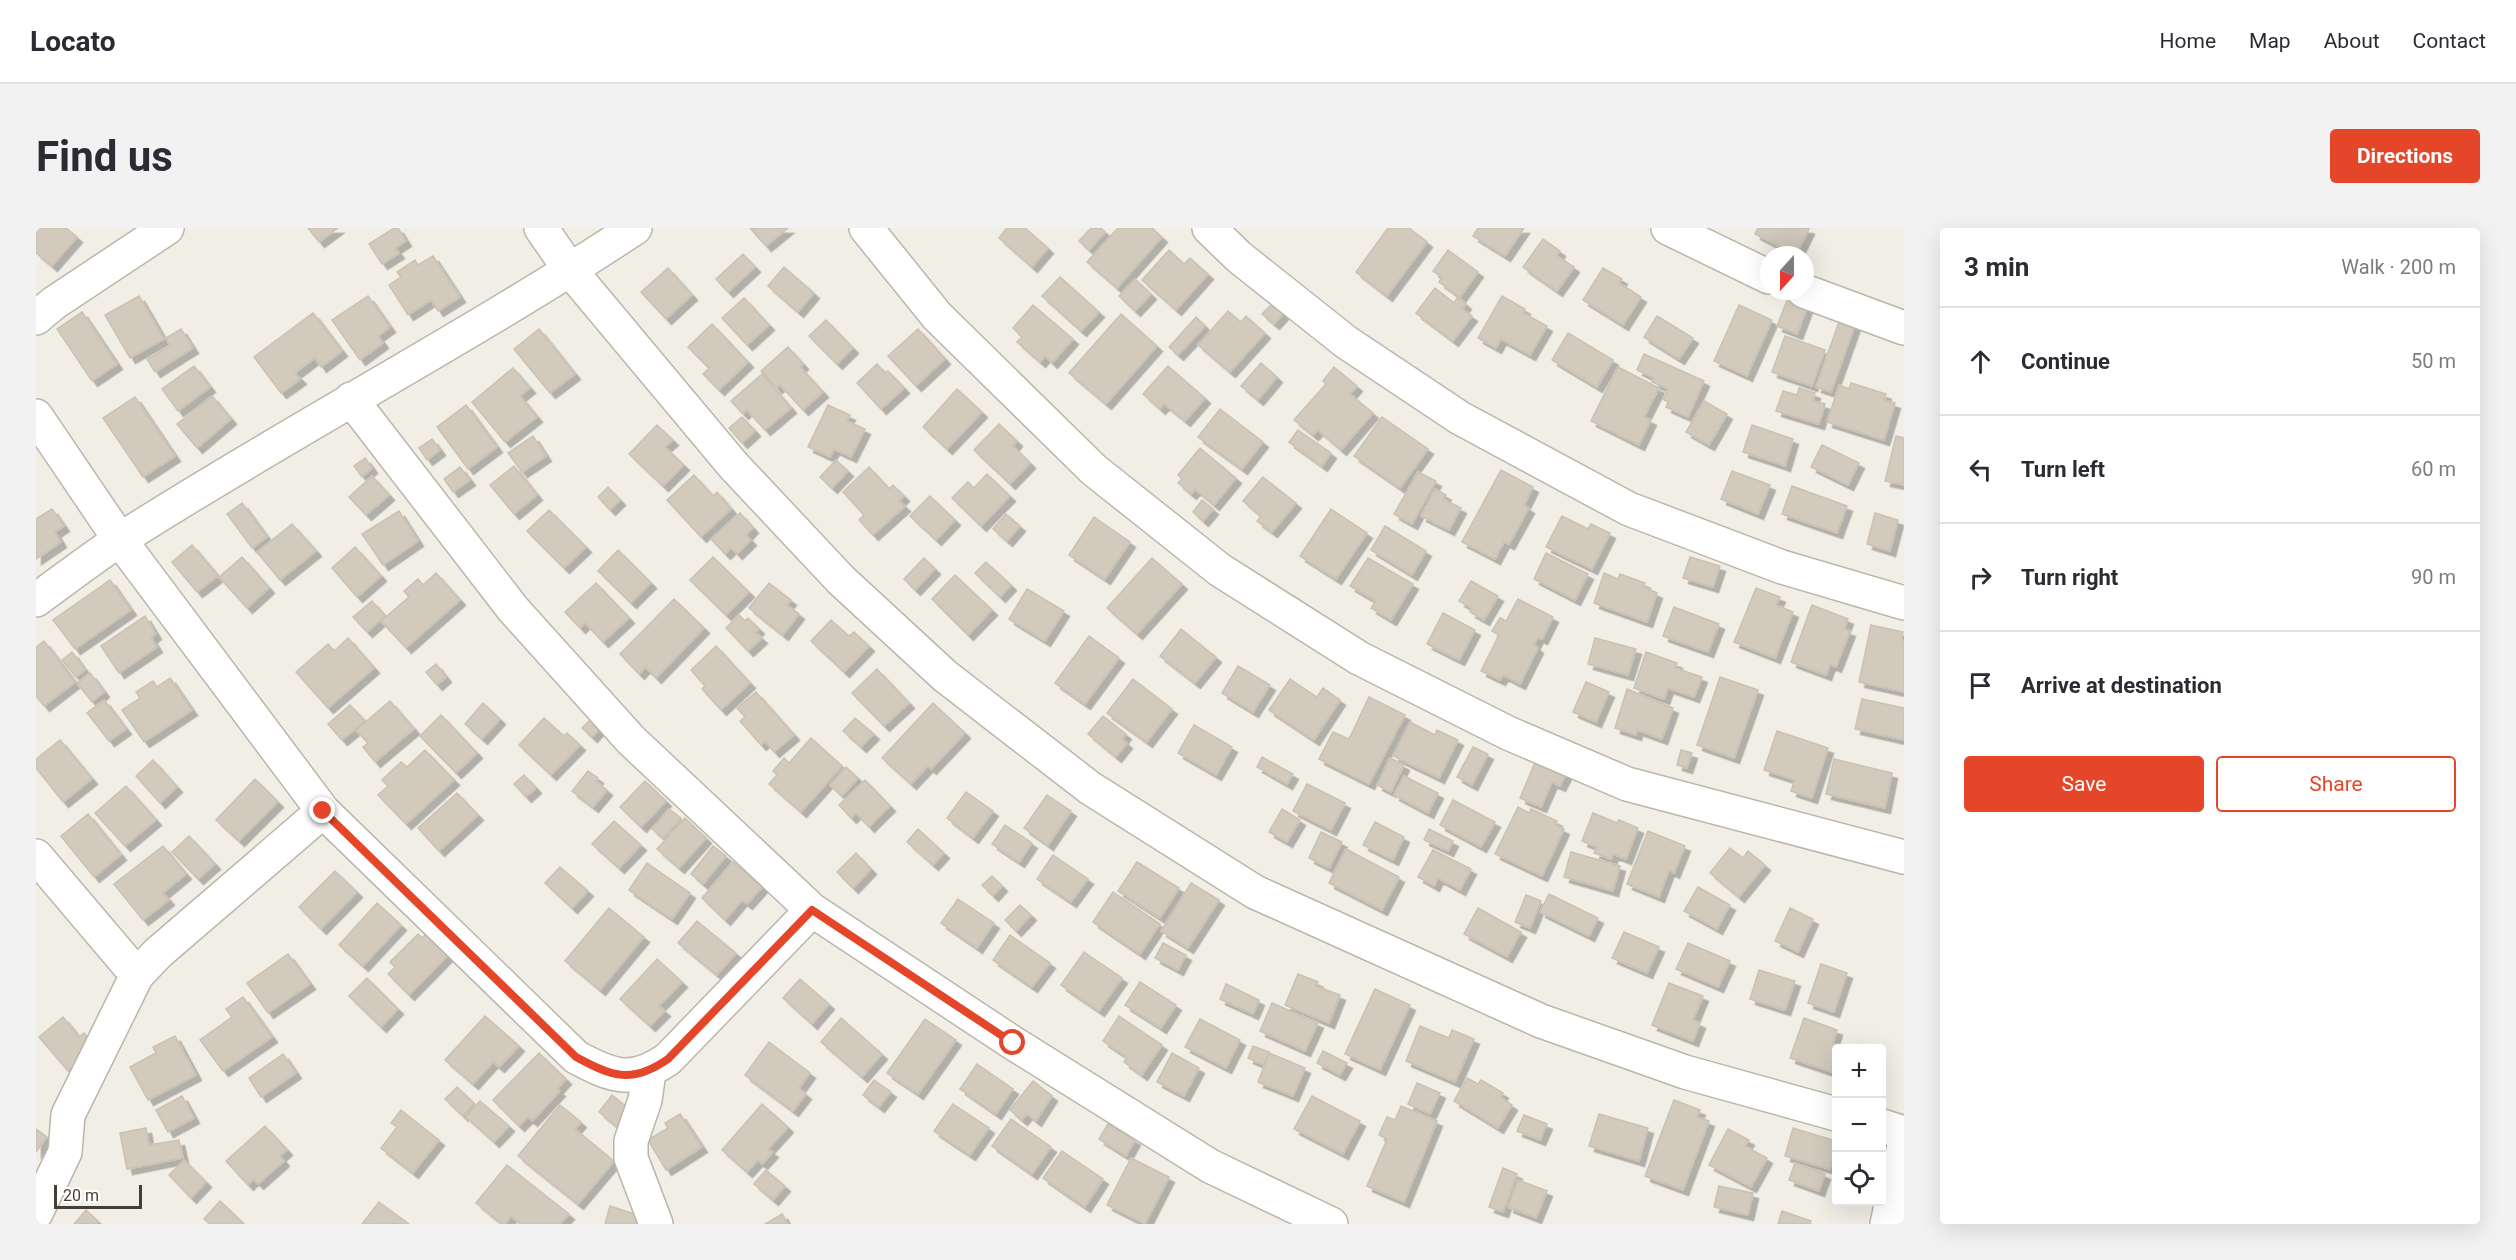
<!DOCTYPE html>
<meta charset="utf-8">
<style>
:root{--surface:#fff;--page:#f2f2f3;--text:#2b2b33;--muted:#7c7c81;--line:#e1e1e2;--accent:#e54629}
body{margin:0;font-family:Roboto,sans-serif;background:var(--page);color:var(--text)}
.controls{position:absolute;right:18px;bottom:18px;display:grid;overflow:hidden;border-radius:6px;box-shadow:0 6px 24px #0002}
.controls button{width:54px;height:54px;display:grid;place-items:center;padding:0;border:0;border-bottom:2px solid var(--line);background:var(--surface);color:var(--text);font:30px sans-serif}
.compass{position:absolute;left:1724px;top:18px;width:54px;height:54px;border-radius:50%;background:var(--surface);box-shadow:0 6px 24px #0002;rotate:201deg}
.scale{position:absolute;left:18px;bottom:15px;width:88px;box-sizing:border-box;padding-left:6px;border:3px solid #443e36;border-top:0;font-size:16px;line-height:21px;white-space:nowrap;color:#443e36;-webkit-text-stroke:4px #fff;paint-order:stroke}
.stop{position:absolute;width:18px;height:18px;margin:-14px;border:4px solid #e54629;border-radius:50%;background:#fff}
.stop.end{background:#e54629;border-color:#fff;box-shadow:0 2px 6px #0008}
.list{margin:0;padding:0;list-style:none}
h2{display:flex;justify-content:space-between;align-items:center;height:78px;margin:0;padding:0 24px;font-size:26px}
h2 small{font-size:20px;font-weight:400;color:var(--muted)}
.list li{display:grid;grid-template-columns:39px 1fr auto;gap:18px;align-items:center;box-sizing:border-box;height:108px;padding:0 24px;border-top:2px solid var(--line)}
.list b{display:block;font-size:22px;white-space:nowrap}
.list em{font-size:20px;font-style:normal;color:var(--muted)}
.actions{display:flex;gap:12px;padding:18px 24px}
.actions a{flex:1;padding:14px 0;border:2px solid var(--accent);border-radius:6px;text-align:center;font-size:21px;color:var(--accent)}
.actions .main{background:var(--accent);color:#fff}
.icon{flex:none;width:33px;height:33px;fill:none;stroke:currentColor;stroke-width:2;stroke-linecap:round;stroke-linejoin:round}
.map{position:relative;flex:none;width:1868px;height:996px;overflow:hidden;border-radius:6px}
header{display:flex;align-items:center;gap:36px;box-sizing:border-box;height:84px;padding:0 30px;background:var(--surface);border-bottom:2px solid var(--line)}
header strong{font-size:28px}
nav{display:flex;gap:33px;margin-inline-start:auto;font-size:21px}
.intro{display:flex;align-items:center;justify-content:space-between;box-sizing:border-box;height:144px;padding:0 36px}
h1{margin:0;font-size:42px}
.button{padding:15px 27px;border-radius:6px;background:var(--accent);color:#fff;font-size:21px;font-weight:700}
main{display:flex;gap:36px;padding:0 36px}
aside{flex:1;background:var(--surface);border-radius:6px;box-shadow:0 6px 24px #0002}
.map>svg:first-child{display:block}
.building{fill:#d2cabd;stroke:#ccc1b1;stroke-width:1.5;filter:url(#shadow)}
.lines{fill:none;stroke-linecap:round;stroke-linejoin:round}
.street-casing{stroke:#bcb6aa;stroke-width:36}
.street{stroke:#fff;stroke-width:33}
.route{stroke:#e54629;stroke-width:8}
</style>
<header>
<strong>Locato</strong>
<nav><a>Home</a><a>Map</a><a>About</a><a>Contact</a></nav>
</header>
<div class="intro"><h1>Find us</h1><a class="button">Directions</a></div>
<main>
<div class="map">
<svg width="1868" height="996" viewBox="0 0 1868 996">
<defs>
<filter id="shadow"><feDropShadow dx="5.5" dy="5.5" stdDeviation="0" flood-color="#0004"/></filter>
</defs>
<rect width="100%" height="100%" fill="#f1eee6"/>
<path class="building" d="M0,0H30L41,9L16,38L0,25Z
M272,0H302L283,14Z
M358,0H362L370,13L359,20L363,25L346,36L333,16Z
M714,0H752L730,18Z
M971,0H989L1012,20L996,39L963,10Z
M1055,0H1065L1069,4L1053,22L1043,13Z
M1082,0H1116L1126,9L1081,60L1051,34Z
M1352,0H1373L1391,14L1351,68L1320,44Z
M1442,0H1488L1469,28L1437,8Z
M1722,0H1771L1773,1L1760,27L1719,6Z
M1507,11L1524,23L1521,28L1538,39L1521,63L1487,39Z
M1133,22L1148,36L1154,30L1172,46L1140,82L1106,52Z
M1412,22L1442,44L1424,69L1403,54L1406,49L1397,43Z
M707,26L719,39L692,64L680,51Z
M397,28L424,69L402,83L395,72L372,87L353,57L365,49L361,44L379,32L382,37Z
M748,39L778,65L762,84L732,58Z
M632,40L656,67L630,91L605,64Z
M1567,40L1586,51L1583,55L1605,69L1587,97L1547,72Z
M1024,49L1063,84L1045,103L1006,68Z
M1099,51L1115,66L1099,83L1083,68Z
M1399,60L1418,75L1422,69L1430,76L1426,81L1436,88L1417,113L1380,85Z
M103,68L128,111L94,130L69,87Z
M332,68L354,99L342,108L347,115L324,132L296,92Z
M1466,68L1489,81L1487,85L1511,98L1494,127L1465,111L1460,120L1442,110Z
M708,70L733,97L711,117L686,90Z
M1752,70L1772,77L1761,106L1741,98Z
M1236,76L1247,86L1238,96L1226,86Z
M997,77L1037,111L1016,135L1009,128L1004,134L981,114L986,109L977,100Z
M1703,77L1736,92L1711,148L1678,133Z
M1192,83L1205,94L1210,88L1229,105L1194,144L1162,117Z
M46,84L81,136L56,153L21,101Z
M277,85L306,123L285,139L279,130L259,145L265,151L245,165L218,129Z
M1085,86L1121,118L1070,176L1033,145Z
M1621,88L1657,110L1643,131L1608,109Z
M1805,88L1820,94L1795,164L1780,159Z
M1160,89L1169,98L1142,127L1133,119Z
M790,92L817,120L801,136L773,108Z
M676,96L712,134L683,162L667,146L673,140L652,119Z
M145,101L157,120L119,144L111,131L134,118L130,110Z
M503,101L539,146L514,165L478,121Z
M882,101L909,131L880,158L852,128Z
M1532,105L1577,132L1561,159L1516,132Z
M1749,108L1789,122L1776,158L1736,144Z
M752,119L767,136L764,139L787,164L767,182L744,157L741,160L725,143Z
M1608,126L1668,153L1652,189L1630,179L1632,174L1627,171L1632,161L1616,154L1618,150L1601,142Z
M1225,135L1241,149L1222,172L1205,158Z
M841,136L849,145L852,143L868,160L845,181L821,155Z
M158,138L174,159L142,183L126,161Z
M1132,138L1169,170L1149,193L1128,176L1124,181L1107,166Z
M1298,139L1321,158L1314,166L1337,185L1305,222L1282,202L1277,207L1258,192L1290,156L1287,153Z
M1582,139L1623,160L1608,189L1615,192L1603,217L1555,193Z
M477,140L494,160L484,168L501,189L469,214L436,174Z
M726,146L755,180L729,202L711,182L707,186L695,173Z
M1815,155L1850,166L1848,172L1859,175L1848,212L1791,194L1803,157L1813,161Z
M1763,160L1779,165L1777,173L1789,176L1783,196L1740,183L1747,163L1761,167Z
M921,161L946,184L911,221L887,199Z
M176,168L195,191L161,220L141,196Z
M99,169L139,228L107,249L67,190Z
M1668,173L1691,186L1673,217L1650,204Z
M430,177L461,219L432,241L401,199Z
M792,177L814,187L811,193L829,201L815,229L798,221L794,229L772,219Z
M1184,181L1227,214L1206,241L1162,209Z
M706,189L719,203L706,215L693,200Z
M1346,189L1392,221L1364,260L1318,228Z
M963,196L981,213L977,218L994,235L974,256L938,222Z
M621,197L637,212L629,219L648,237L627,258L593,226Z
M1716,197L1757,211L1749,238L1707,224Z
M1262,202L1295,225L1286,238L1253,214Z
M497,208L510,228L486,244L472,225Z
M1860,208L1868,210V257L1849,253Z
M396,211L404,222L391,232L383,220Z
M1786,217L1823,235L1812,257L1775,239Z
M1164,220L1200,250L1178,277L1159,261L1155,266L1142,255L1146,251L1142,247Z
M329,230L336,240L326,249L318,238Z
M800,232L812,243L796,260L784,249Z
M478,238L501,267L478,286L454,257Z
M424,239L434,252L417,264L408,251Z
M833,239L853,261L857,257L868,268L863,273L869,278L837,307L823,292L828,287L807,264Z
M1465,242L1497,259L1488,277L1493,280L1473,316L1468,314L1459,331L1426,314Z
M1696,243L1734,257L1722,286L1685,271Z
M1382,244L1400,253L1376,296L1358,286Z
M951,246L974,268L945,298L916,270L932,254L938,260Z
M658,247L677,268L681,264L695,281L665,309L631,272Z
M336,248L353,267L330,287L313,269Z
M1227,249L1260,275L1236,304L1221,293L1225,288L1207,273Z
M1756,258L1811,278L1801,305L1746,286Z
M572,259L584,272L574,282L562,269Z
M1399,261L1410,267L1407,271L1425,280L1413,302L1385,288Z
M894,268L919,292L900,312L874,288Z
M1166,272L1177,281L1167,293L1157,284Z
M206,275L231,309L216,320L191,286Z
M16,281L28,298L19,304L25,314L0,331V291Z
M1295,281L1331,305L1300,351L1264,328Z
M513,282L550,319L528,340L491,303Z
M363,283L382,313L347,337L326,306Z
M704,285L717,300L710,307L715,312L701,326L695,320L689,326L675,311Z
M1839,285L1862,292L1854,323L1831,316Z
M970,286L984,298L971,313L957,301Z
M1526,288L1552,301L1555,296L1574,305L1556,341L1510,319Z
M1058,289L1094,314L1069,351L1033,327Z
M256,296L280,323L244,352L221,324Z
M1349,298L1390,323L1376,347L1335,322Z
M156,317L182,348L161,364L136,334Z
M319,319L345,348L321,369L296,340Z
M582,322L615,355L595,375L562,343Z
M1510,325L1552,346L1539,372L1498,351Z
M206,329L233,360L211,380L183,349Z
M677,329L713,364L690,387L654,352Z
M1654,329L1684,338L1677,359L1647,350Z
M888,330L899,341L879,362L868,351Z
M1116,330L1146,356L1101,406L1071,380Z
M1332,330L1377,356L1355,392L1335,380L1340,373L1314,358Z
M950,334L975,357L964,369L939,345Z
M400,345L424,372L370,420L345,393L373,369L368,363L382,351L387,357Z
M1568,345L1582,351L1584,346L1609,355L1607,359L1621,365L1611,394L1558,375Z
M919,347L956,382L932,407L896,371Z
M74,352L95,382L39,421L17,392Z
M1435,353L1462,368L1448,392L1434,384L1436,380L1423,373Z
M560,355L593,390L567,414L549,395L544,400L529,384Z
M733,355L755,372L751,377L763,386L747,407L713,380Z
M1720,360L1744,369L1740,377L1757,384L1739,430L1698,414Z
M991,361L1028,383L1009,413L973,391Z
M638,371L668,400L620,450L609,439L603,446L584,426Z
M1482,371L1517,389L1506,411L1502,409L1498,417L1502,420L1484,456L1467,447L1464,452L1445,443L1463,407L1456,403L1464,390L1470,393Z
M336,373L349,388L331,404L317,389Z
M1776,377L1812,391L1808,401L1814,403L1800,439L1794,436L1790,447L1755,434Z
M1638,379L1683,396L1672,424L1627,408Z
M1407,385L1439,402L1423,432L1391,416Z
M703,387L709,393L712,390L723,401L719,404L726,410L712,423L690,400Z
M109,388L120,406L115,410L121,419L83,445L65,418Z
M795,392L813,408L818,404L833,418L808,444L775,413Z
M1835,397L1867,404L1865,412L1868,413V464L1823,454Z
M1145,401L1180,429L1159,455L1124,428Z
M1053,408L1083,430L1049,476L1019,455Z
M312,410L338,440L292,480L260,444L292,416L298,423Z
M1559,410L1600,421L1592,447L1552,436Z
M8,413L39,454L8,478L0,468V419Z
M680,418L714,455L685,482L666,461L669,458L655,442Z
M36,424L49,442L40,449L26,432Z
M1610,424L1641,435L1639,440L1666,449L1658,469L1632,460L1628,471L1598,460Z
M400,436L410,449L401,457L390,444Z
M1202,438L1234,457L1217,484L1186,465Z
M841,441L873,475L848,498L816,465Z
M54,445L68,464L56,474L41,455Z
M1684,449L1722,462L1698,530L1661,517Z
M134,450L156,482L108,514L86,482L104,470L100,464L117,453L121,459Z
M1097,451L1136,481L1111,514L1071,485Z
M1254,451L1281,469L1287,460L1304,472L1278,512L1233,482Z
M1550,454L1573,464L1560,494L1537,484Z
M1591,461L1637,480L1626,511L1601,502L1600,507L1579,500Z
M720,464L758,507L738,524L729,513L725,517L704,493L709,489L701,480Z
M1333,469L1369,487L1333,556L1283,531L1297,504L1313,511Z
M1826,471L1868,480V512L1819,501Z
M68,472L90,501L73,513L51,485Z
M354,473L378,501L339,534L327,519L332,515L320,502Z
M447,475L464,491L446,511L429,496Z
M897,475L929,505L895,541L892,538L875,556L846,530Z
M314,477L329,493L306,512L292,496Z
M405,487L441,525L420,545L384,508Z
M1067,488L1090,506L1086,511L1091,515L1080,529L1052,506Z
M508,490L528,508L531,505L544,517L515,547L483,517Z
M556,490L565,499L556,509L546,500Z
M819,490L838,506L825,519L807,503Z
M1374,494L1399,507L1401,502L1422,512L1403,550L1357,528Z
M1158,497L1196,519L1180,547L1142,525Z
M1741,503L1792,520L1776,570L1755,563L1759,552L1728,542Z
M775,510L806,538L765,584L733,556L741,547L737,543L748,530L753,535Z
M24,512L56,551L27,574L0,540V531Z
M1437,519L1452,526L1436,557L1421,549Z
M389,522L418,552L370,596L342,567L352,558L346,552L365,534L371,539Z
M1645,522L1656,525L1651,540L1641,537Z
M1226,529L1257,546L1251,556L1221,539Z
M1354,530L1368,537L1355,564L1341,557Z
M1798,531L1856,545L1849,580L1790,566Z
M117,532L141,559L124,575L100,548Z
M1500,532L1530,546L1524,558L1516,554L1505,579L1484,570Z
M810,539L822,550L806,568L794,557Z
M552,543L562,550L560,553L571,562L557,579L536,563Z
M488,547L500,560L490,569L478,556Z
M1368,548L1402,565L1392,585L1358,567Z
M219,551L242,574L203,613L180,592Z
M829,552L854,578L833,599L820,585L815,590L803,577Z
M609,553L630,573L605,599L584,579Z
M1271,556L1309,575L1295,602L1257,583Z
M90,558L120,592L89,618L59,585Z
M930,564L957,583L937,610L911,590Z
M421,565L442,587L403,623L382,600Z
M1011,567L1035,583L1012,617L988,600Z
M1417,572L1459,594L1445,619L1404,597Z
M1482,579L1493,585L1495,581L1521,593L1519,597L1528,601L1506,648L1459,626Z
M633,581L645,590L627,610L616,601Z
M1246,581L1264,592L1251,614L1233,604Z
M1557,585L1581,595L1583,592L1602,600L1590,631L1577,626L1575,631L1558,625L1561,619L1546,613Z
M52,586L85,627L58,649L25,608Z
M649,590L670,610L643,640L621,621Z
M578,593L605,617L583,640L556,616Z
M1339,594L1368,609L1357,632L1327,617Z
M969,597L996,615L983,634L956,616Z
M882,601L908,625L897,637L871,614Z
M1393,601L1417,613L1412,623L1388,612Z
M1612,603L1649,618L1638,645L1633,642L1623,669L1591,656Z
M1285,604L1306,614L1293,640L1273,630Z
M153,608L179,636L162,651L136,624Z
M127,618L150,646L127,665L133,672L107,692L78,656Z
M677,618L690,628L667,656L655,646Z
M1694,620L1707,630L1712,623L1729,637L1703,669L1674,645Z
M1310,621L1363,649L1346,682L1293,655Z
M1397,622L1435,641L1424,662L1402,650L1398,658L1382,649Z
M1535,624L1584,638L1577,663L1528,649Z
M820,625L835,641L817,660L801,644Z
M1017,627L1052,651L1035,674L1001,651Z
M697,634L726,659L711,676L706,672L689,692L666,670Z
M1101,634L1143,660L1124,690L1082,663Z
M611,635L654,665L636,691L593,662Z
M524,639L552,663L536,680L509,655Z
M299,643L321,664L285,701L263,679Z
M956,648L966,658L957,668L946,657Z
M1155,655L1183,672L1152,720L1125,703Z
M1662,659L1694,677L1681,701L1648,683Z
M1077,664L1124,696L1104,726L1057,694Z
M1513,666L1562,690L1553,708L1504,684Z
M1490,667L1505,673L1494,700L1479,694Z
M922,671L958,695L941,720L905,695Z
M341,675L365,697L327,738L303,717Z
M984,677L995,687L980,703L969,692Z
M573,680L608,709L564,762L529,733Z
M1442,680L1485,704L1471,729L1428,706Z
M1754,680L1777,691L1762,724L1739,713Z
M661,693L700,725L681,747L642,715Z
M393,703L415,724L373,767L352,746L359,739L354,734L382,706L386,710Z
M1588,704L1623,719L1611,745L1576,730Z
M974,707L1014,735L996,759L957,732Z
M1127,715L1150,727L1142,742L1119,730Z
M1652,715L1694,733L1682,759L1640,741Z
M1048,724L1086,750L1063,783L1025,757Z
M252,726L274,756L232,785L211,755Z
M621,731L646,754L623,778L629,783L614,798L584,771Z
M1785,736L1811,745L1798,784L1772,775Z
M1723,742L1759,753L1749,782L1714,771Z
M1262,746L1282,754L1280,758L1304,767L1293,795L1249,777Z
M331,750L362,781L345,799L313,768Z
M764,751L793,776L776,796L747,770Z
M1104,754L1140,777L1125,800L1089,777Z
M1633,755L1667,768L1657,792L1664,795L1657,813L1616,797Z
M1190,756L1223,772L1217,786L1184,771Z
M1339,761L1374,777L1344,842L1309,826Z
M207,769L236,809L187,843L164,812L196,789L190,781Z
M1236,775L1282,795L1269,823L1224,803Z
M449,788L483,818L463,839L457,834L437,856L409,832Z
M1083,788L1126,817L1106,847L1088,834L1091,829L1067,813Z
M27,789L43,809L48,805L60,819L32,843L3,809Z
M805,790L846,826L826,849L785,814Z
M1768,790L1801,802L1797,815L1805,818L1800,820V831L1796,844L1754,830Z
M889,791L920,812L882,866L851,845Z
M1164,791L1204,812L1190,840L1149,819Z
M1384,798L1413,810L1416,802L1438,811L1419,854L1370,833Z
M139,808L160,847L112,872L94,839L120,825L117,819Z
M733,814L774,845L763,860L770,866L757,883L709,847Z
M1217,818L1233,824L1228,837L1212,830Z
M1287,823L1311,835L1304,847L1281,835Z
M503,825L530,851L521,861L524,863L496,893L492,889L483,898L457,872Z
M1136,825L1163,840L1148,868L1121,854Z
M1233,825L1269,840L1257,868L1222,854Z
M247,826L260,845L225,869L213,850Z
M941,836L977,861L960,886L924,861Z
M1431,850L1442,856L1445,852L1467,865L1464,869L1476,877L1462,900L1418,873Z
M838,852L855,864L843,879L827,867Z
M997,853L1016,868L1000,893L991,886L986,892L974,882Z
M1381,855L1404,865L1394,886L1372,876Z
M421,859L438,875L427,888L409,871Z
M576,867L596,883L590,906L563,884Z
M146,868L158,890L132,904L120,882Z
M1276,868L1324,893L1307,926L1258,901Z
M1638,872L1664,882L1661,889L1673,893L1647,962L1609,948Z
M444,873L473,898L458,914L430,889Z
M726,876L752,899L732,921L737,924L726,936L722,932L711,944L686,922Z
M917,876L953,900L934,927L898,903Z
M524,877L545,894L539,901L578,933L542,976L482,928Z
M1365,878L1401,893L1368,974L1331,958L1351,911L1343,907L1351,889L1359,892Z
M365,882L403,912L377,945L345,920L361,899L355,895Z
M644,886L666,919L630,942L612,912L632,900L629,895Z
M1563,886L1612,900L1603,933L1553,918Z
M1488,887L1511,896L1504,912L1481,903Z
M975,891L1015,919L996,946L956,918Z
M1072,896L1099,912L1090,928L1063,911Z
M229,898L251,922L244,928L248,933L222,956L218,951L212,957L190,933Z
M110,900L113,917L143,912L147,930L91,941L84,905Z
M1757,900L1800,913L1794,941L1749,928Z
M0,901L11,909L0,924Z
M1692,901L1713,912L1709,918L1731,930L1715,959L1673,937Z
M1026,923L1067,951L1049,979L1007,950Z
M1095,930L1133,949L1109,996L1071,977Z
M148,932L170,954L155,970L133,947Z
M1759,935L1789,946L1783,963L1753,952Z
M471,937L533,986L524,996H485L475,988L469,996H466L440,975Z
M1467,940L1481,946L1467,984L1453,979Z
M730,942L749,958L737,972L718,956Z
M1482,952L1511,963L1500,990L1472,979Z
M1683,958L1717,965L1712,987L1678,979Z
M184,973L208,996H174L168,991Z
M343,974L373,996H326Z
M574,978L608,989L606,996H569Z
M50,982L62,993L60,996H38Z
M1746,983L1775,993L1774,996H1742Z
M746,986L752,996H729Z"/>
<g class="lines">
<defs>
<path id="street" d="M505,0L534,42L697,237L805,352L909,448L1054,560L1219,664L1505,793L1649,844L1800,886
M830,0L901,88L1058,242L1184,342L1323,430L1472,505L1591,556L1868,629
M1173,0L1203,29L1310,114L1424,190L1593,281L1746,339L1868,375
M1632,0L1733,49
M1768,63L1868,100
M0,90L18,75L131,0
M315,171L477,381L595,512L776,682L977,815L1174,938L1295,996
M0,188L84,312L287,583L540,829C577,849 596,856 632,831L776,682
M0,372C28,352 56,330 85,311C254,203 432,110 599,0
M0,628L101,747
M613,844L609,872L595,913V930L620,996
M1846,898L1868,905
M0,985L29,924L32,887L101,747L122,725L287,583
M1851,996L1868,918"/>
</defs>
<use href="#street" class="street-casing"/>
<use href="#street" class="street"/>
</g>
<g class="lines">
<path class="route" d="M287,583L540,829C577,849 596,856 632,831L776,682L977,815"/>
</g>
</svg>
<div class="controls">
<button>+</button>
<button>−</button>
<button><svg class="icon" aria-label="locate" viewBox="0 0 24 24"><circle cx="12" cy="12" r="6"/><path d="M12 2v4M12 18v4M2 12h4M18 12h4"/></svg></button>
</div>
<svg class="compass" viewBox="-18 -18 36 36"><path d="M0-13l5 13h-10z" fill="#e53935"/><path d="M0 13l5-13h-10z" fill="#7c7c81"/></svg>
<div class="scale">20 m</div>
<div class="stop" style="left:977px;top:815px"></div>
<div class="stop end" style="left:287px;top:583px"></div>
</div>
<aside>
<h2>3 min<small>Walk · 200 m</small></h2>
<ul class="list">
<li><svg class="icon" aria-label="ahead" viewBox="0 0 24 24"><path d="M12 20V5M6 11l6-6 6 6"/></svg><div><b>Continue</b></div><em>50 m</em></li>
<li><svg class="icon" aria-label="left" viewBox="0 0 24 24"><path d="M17 20v-9H6M10 6l-5 5 5 5"/></svg><div><b>Turn left</b></div><em>60 m</em></li>
<li><svg class="icon" aria-label="right" viewBox="0 0 24 24"><path d="M7 20v-9h11M14 6l5 5-5 5"/></svg><div><b>Turn right</b></div><em>90 m</em></li>
<li><svg class="icon" aria-label="arrive" viewBox="0 0 24 24"><path d="M6 21V4h12l-3 4 3 4H6"/></svg><div><b>Arrive at destination</b></div></li>
</ul>
<div class="actions"><a class="main">Save</a><a>Share</a></div>
</aside>
</main>
